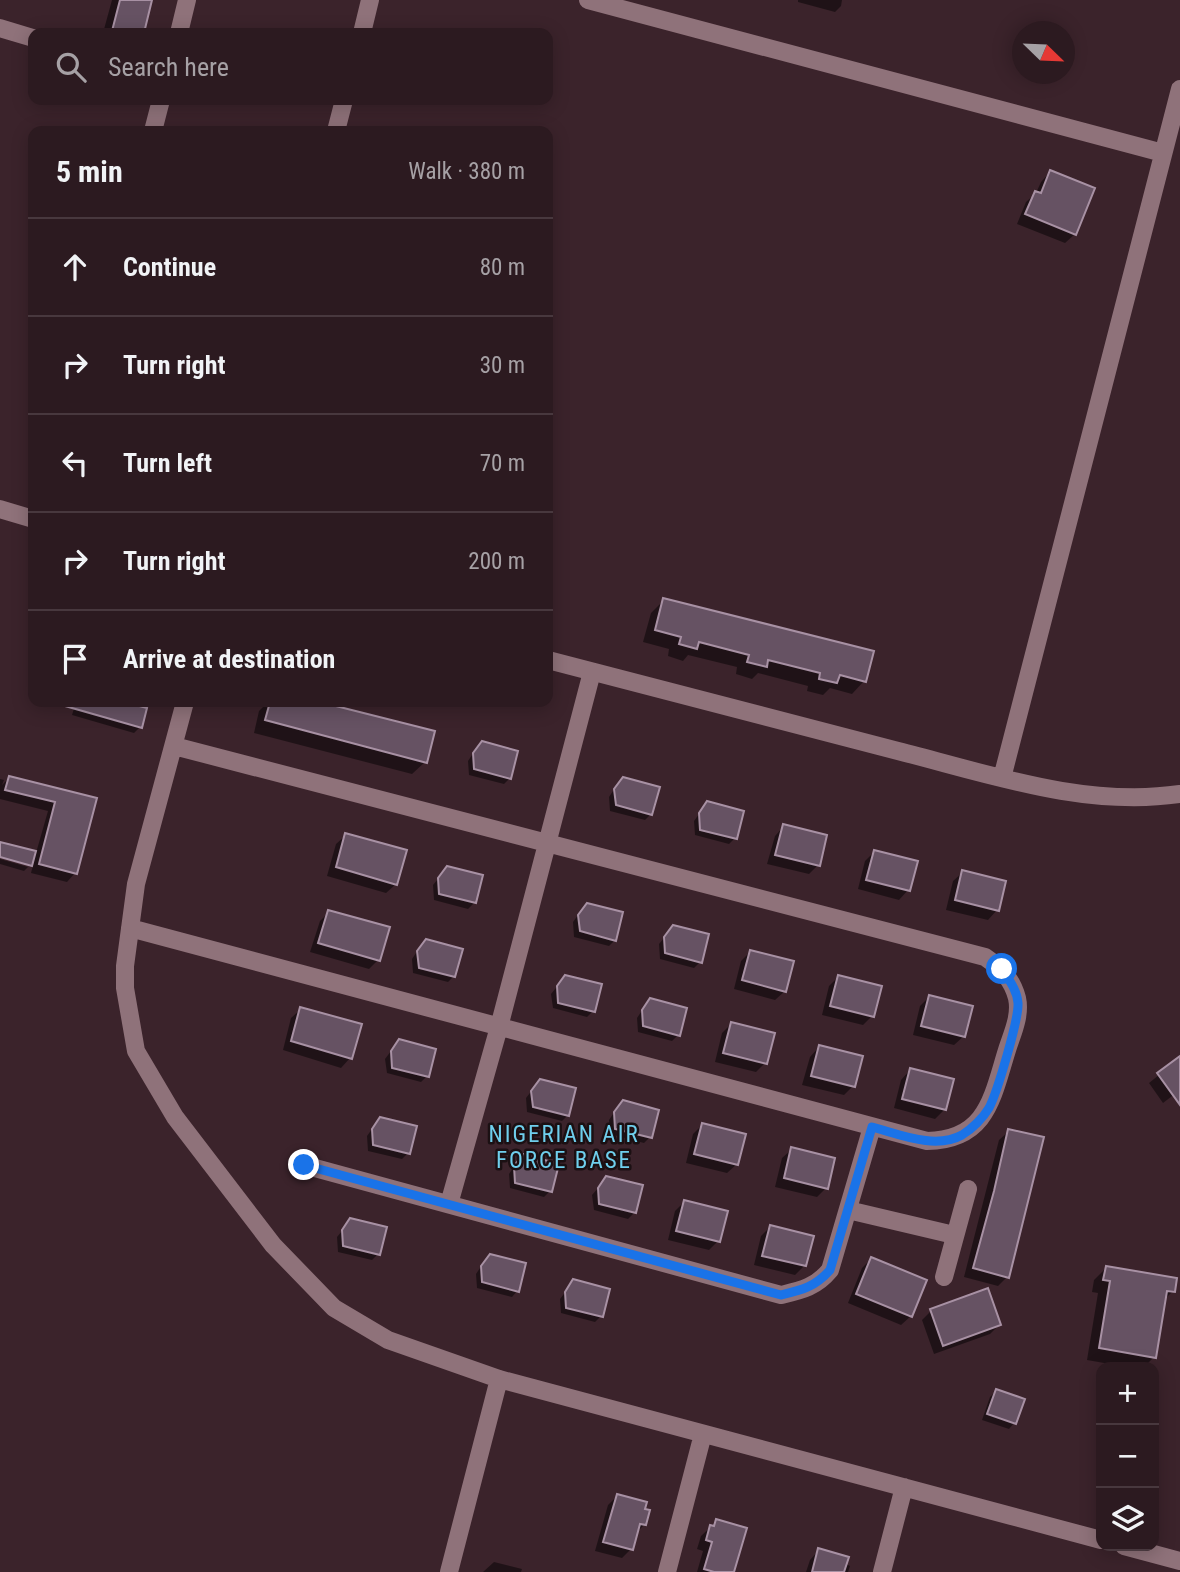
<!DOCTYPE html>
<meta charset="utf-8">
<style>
:root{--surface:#2c1a20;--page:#38272d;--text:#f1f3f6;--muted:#a6a1a5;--line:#48383e}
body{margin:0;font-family:"Roboto Condensed",sans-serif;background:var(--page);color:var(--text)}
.controls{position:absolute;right:21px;bottom:21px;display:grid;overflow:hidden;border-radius:14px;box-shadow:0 4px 18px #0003}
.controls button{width:63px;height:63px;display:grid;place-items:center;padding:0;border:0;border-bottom:2px solid var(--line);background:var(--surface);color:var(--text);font:35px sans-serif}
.compass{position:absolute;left:1012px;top:21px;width:63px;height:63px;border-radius:50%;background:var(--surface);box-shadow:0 4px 18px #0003;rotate:113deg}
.stop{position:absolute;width:21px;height:21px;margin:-16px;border:5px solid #1a73e8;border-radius:50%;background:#fff}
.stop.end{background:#1a73e8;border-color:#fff;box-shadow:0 2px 7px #0008}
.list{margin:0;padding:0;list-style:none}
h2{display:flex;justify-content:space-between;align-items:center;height:91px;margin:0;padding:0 28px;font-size:30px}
h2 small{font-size:23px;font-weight:400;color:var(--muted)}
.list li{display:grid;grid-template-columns:46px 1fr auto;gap:21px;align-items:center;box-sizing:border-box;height:98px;padding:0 28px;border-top:2px solid var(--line)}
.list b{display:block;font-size:26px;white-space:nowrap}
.list em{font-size:23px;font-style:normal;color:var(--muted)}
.icon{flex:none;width:38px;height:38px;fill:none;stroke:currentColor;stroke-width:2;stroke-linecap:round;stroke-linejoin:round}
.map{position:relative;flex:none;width:1180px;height:1572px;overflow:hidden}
.search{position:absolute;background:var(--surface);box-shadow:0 4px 18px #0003;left:28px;top:28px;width:525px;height:77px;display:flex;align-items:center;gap:18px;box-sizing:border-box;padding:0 24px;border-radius:14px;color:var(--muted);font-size:26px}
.panel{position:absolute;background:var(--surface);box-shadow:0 4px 18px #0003;left:28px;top:126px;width:525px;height:581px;border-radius:14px}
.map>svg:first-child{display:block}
.shadow{fill:#0007}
.building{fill:#665263;stroke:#a891a4;stroke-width:2}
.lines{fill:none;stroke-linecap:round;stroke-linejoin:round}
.street{stroke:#8f727a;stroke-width:18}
.route{stroke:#1a73e8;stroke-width:9}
.labels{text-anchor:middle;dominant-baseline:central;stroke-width:5;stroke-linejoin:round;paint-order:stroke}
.neighbourhood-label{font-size:23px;letter-spacing:2px;fill:#6fcfed;stroke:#1b1013}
</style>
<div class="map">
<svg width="1180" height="1572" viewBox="0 0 1180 1572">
<rect width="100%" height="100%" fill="#3b232b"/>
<path class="shadow" d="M112,0H150L142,33H103Z
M798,0H842L841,6L835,12L798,2Z
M1050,172L1075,234L1065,243L1017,224L1026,202L1036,193L1041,182Z
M664,600L864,681L852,694L830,688L823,695L807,691L808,686L758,673L752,679L736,674L737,667L688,655L683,661L668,656L669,649L643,642L651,613Z
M76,702H117L145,710L140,727L134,733L72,715Z
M268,702H314L433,732L425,762L412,774L254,733L259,711Z
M476,749L510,778L504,784L469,775L468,761Z
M9,778L95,799L75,873L67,882L31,873L34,861L29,867V863L0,856V844L36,853L48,811L0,799V779L4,780L2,785Z
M617,785L651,814L645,820L610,811L609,797Z
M702,810L735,838L729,844L695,835L694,821Z
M784,826L818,865L809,874L767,864L775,836Z
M346,835L396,884L386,893L327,876L336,844Z
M874,852L908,890L899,900L858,889L865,861Z
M0,859L28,867L24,871L0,864Z
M447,868L481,877L474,903L468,909L434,900L433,885Z
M963,872L997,910L988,920L946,910L953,881Z
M581,911L615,940L609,946L574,937L573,922Z
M329,912L378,960L369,969L310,952L320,921Z
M673,927L700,962L694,968L660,959L659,944Z
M420,947L454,976L448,982L413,973L412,959Z
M750,952L785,991L775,1000L734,989L741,961Z
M838,977L872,1016L863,1025L822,1015L829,986Z
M560,983L593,1011L587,1017L553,1008L551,994Z
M929,997L964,1036L954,1045L913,1035L920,1006Z
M645,1006L678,1035L672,1041L638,1032L637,1018Z
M301,1009L350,1058L341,1068L283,1050L291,1018Z
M731,1024L765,1063L756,1072L715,1062L722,1033Z
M394,1047L427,1076L421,1082L387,1073L385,1059Z
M819,1047L853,1086L844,1095L802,1085L810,1057Z
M1180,1058V1090L1163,1103L1149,1083Z
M910,1070L945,1109L935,1119L894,1108L901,1080Z
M540,1080L568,1115L562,1121L527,1112L526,1098Z
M617,1108L650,1137L644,1143L610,1134L609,1120Z
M375,1125L408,1153L402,1159L368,1151L367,1136Z
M702,1125L737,1164L727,1173L686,1163L693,1134Z
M1009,1131L1007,1277L998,1286L964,1277L999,1140Z
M792,1149L826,1188L817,1197L775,1187L782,1158Z
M517,1162L550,1191L544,1197L510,1188L509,1174Z
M607,1178L641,1187L634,1213L628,1219L594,1210L592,1195Z
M684,1202L718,1241L709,1250L668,1240L675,1211Z
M351,1220L378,1254L372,1260L338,1252L337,1237Z
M770,1227L804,1266L795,1275L754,1265L761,1236Z
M871,1259L911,1316L901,1325L848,1303L862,1268Z
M484,1262L517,1291L512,1297L477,1288L476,1274Z
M1106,1268L1173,1291L1164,1300L1154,1357L1144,1367H1127L1087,1360L1098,1293L1092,1292L1094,1280Z
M574,1281L601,1316L595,1322L561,1313L560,1299Z
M931,1311L999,1325L990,1334L934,1354L922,1320Z
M996,1391L1014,1423L1009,1429L982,1420L990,1397Z
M617,1496L645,1524L635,1534L631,1549L622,1558L595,1551L608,1505Z
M717,1521L733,1572H697L703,1551L697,1549L701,1536Z
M819,1550L850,1566L848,1572H806L810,1560Z
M494,1562L522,1569L521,1572H483Z"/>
<path class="building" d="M120,0H152L144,33L112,31Z
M1050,170L1095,188L1076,235L1025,214L1035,191L1041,193Z
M663,598L874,651L866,682L840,675L837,683L819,679L820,673L768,660L767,667L747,662L749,655L699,642L697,649L679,644L681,637L655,630Z
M66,702H124L147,708L142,728L65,706Z
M270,702H320L435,731L427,763L265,720Z
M482,741L518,751L511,779L474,769L473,753Z
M9,776L97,798L77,874L39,864L55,802L5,790Z
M623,777L660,787L652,815L616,805L614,789Z
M707,801L744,811L737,839L700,830L699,813Z
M783,824L827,835L820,866L775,855Z
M345,833L407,850L397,885L336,867Z
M0,842L36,851L32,866L0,857Z
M874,850L918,861L910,891L866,880Z
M447,866L483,875L476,903L439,894L438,878Z
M962,870L1006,881L999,911L955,900Z
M587,903L623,912L616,941L580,931L578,915Z
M328,910L390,927L380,961L318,943Z
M673,925L709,934L702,963L665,953L664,937Z
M426,939L463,949L455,977L419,968L417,951Z
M750,950L794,961L786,992L742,980Z
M565,975L602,984L595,1012L558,1003L557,986Z
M838,975L882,986L874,1017L830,1006Z
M929,995L973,1006L965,1037L921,1026Z
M650,998L687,1008L680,1036L643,1026L642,1010Z
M300,1007L362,1024L352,1059L291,1041Z
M731,1022L775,1033L767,1064L723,1053Z
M399,1039L436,1049L429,1077L392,1068L391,1051Z
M819,1045L863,1056L855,1087L811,1076Z
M1180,1056V1105L1157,1073Z
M910,1068L954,1079L946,1110L902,1099Z
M540,1079L576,1088L569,1116L533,1107L531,1091Z
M623,1100L659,1110L652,1138L615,1129L614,1112Z
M380,1117L417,1126L410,1154L373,1145L372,1129Z
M702,1123L746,1134L738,1165L694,1154Z
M1008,1129L1044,1137L1009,1278L973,1268L994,1191Z
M791,1147L835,1158L828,1189L784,1178Z
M523,1154L559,1164L552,1192L515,1183L514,1166Z
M606,1176L643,1185L636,1213L599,1204L598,1188Z
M684,1200L728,1211L720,1242L676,1231Z
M350,1218L387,1227L380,1255L343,1246L342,1230Z
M770,1225L814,1236L806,1266L762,1256Z
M490,1254L526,1263L519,1292L482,1282L481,1266Z
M871,1257L927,1280L912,1317L856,1294Z
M1106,1266L1177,1278L1175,1292L1167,1291L1156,1358L1099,1348L1110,1281L1103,1280Z
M573,1279L610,1289L603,1317L566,1308L565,1292Z
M988,1288L1001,1325L943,1346L930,1309Z
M996,1389L1025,1399L1016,1424L987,1414Z
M617,1494L647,1502L645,1509L650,1510L646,1525L640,1524L633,1550L603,1542Z
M716,1519L747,1528L734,1572H714L704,1569L712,1542L706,1540L710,1525L714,1526Z
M818,1548L849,1557L844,1572H812Z"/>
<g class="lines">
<path class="street" d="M588,0L1163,153
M0,28L33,38
M179,33L187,0
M362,33L370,0
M153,131L161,100
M336,131L344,100
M0,509L33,519
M548,660C664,691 781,721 898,751C989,774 1085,808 1180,794
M185,702L136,884L125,966V988L136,1051L175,1117L273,1245L334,1308L388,1340L499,1379L1101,1540
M1002,778L1180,89
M130,928L927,1141C987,1140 992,1098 1007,1050C1012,1034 1021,1016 1017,998C1012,979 1001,968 985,957L174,746
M304,1165L781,1295C802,1290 816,1287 830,1270L872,1127
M449,1204L499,1027L592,672
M848,1210L954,1235
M944,1277L968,1189
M1124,1546L1180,1561
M449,1572L499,1379
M667,1572L703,1434
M882,1572L904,1487"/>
</g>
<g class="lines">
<path class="route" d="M304,1165L781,1295C802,1290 815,1287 830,1270L872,1127C899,1134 935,1150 962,1135C972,1129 983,1118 989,1108C997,1093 1019,1019 1018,1003C1017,990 1009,980 1002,969"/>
</g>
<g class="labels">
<g class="neighbourhood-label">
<text x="564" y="1134">NIGERIAN AIR<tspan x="564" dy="26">FORCE BASE</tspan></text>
</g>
</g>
</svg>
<div class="controls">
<button>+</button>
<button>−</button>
<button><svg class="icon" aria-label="layers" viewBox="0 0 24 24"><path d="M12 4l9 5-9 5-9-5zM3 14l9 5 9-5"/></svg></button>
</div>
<svg class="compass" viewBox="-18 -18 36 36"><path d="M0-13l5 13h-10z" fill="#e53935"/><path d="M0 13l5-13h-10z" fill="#a6a1a5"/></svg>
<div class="stop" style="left:1002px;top:969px"></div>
<div class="stop end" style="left:304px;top:1165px"></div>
<div class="search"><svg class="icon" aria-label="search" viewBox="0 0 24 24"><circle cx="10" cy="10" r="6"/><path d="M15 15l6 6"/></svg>Search here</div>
<section class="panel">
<h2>5 min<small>Walk · 380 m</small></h2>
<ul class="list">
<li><svg class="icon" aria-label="ahead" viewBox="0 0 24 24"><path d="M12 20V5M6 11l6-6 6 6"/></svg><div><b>Continue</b></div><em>80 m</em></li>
<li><svg class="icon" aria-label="right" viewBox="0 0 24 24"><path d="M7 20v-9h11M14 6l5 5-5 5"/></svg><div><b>Turn right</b></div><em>30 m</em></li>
<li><svg class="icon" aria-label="left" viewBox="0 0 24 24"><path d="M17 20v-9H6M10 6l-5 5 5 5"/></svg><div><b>Turn left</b></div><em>70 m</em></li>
<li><svg class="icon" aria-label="right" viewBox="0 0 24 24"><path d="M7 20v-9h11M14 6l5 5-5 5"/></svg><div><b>Turn right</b></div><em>200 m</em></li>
<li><svg class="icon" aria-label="arrive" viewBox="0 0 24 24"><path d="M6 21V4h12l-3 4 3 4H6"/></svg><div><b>Arrive at destination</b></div></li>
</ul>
</section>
</div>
